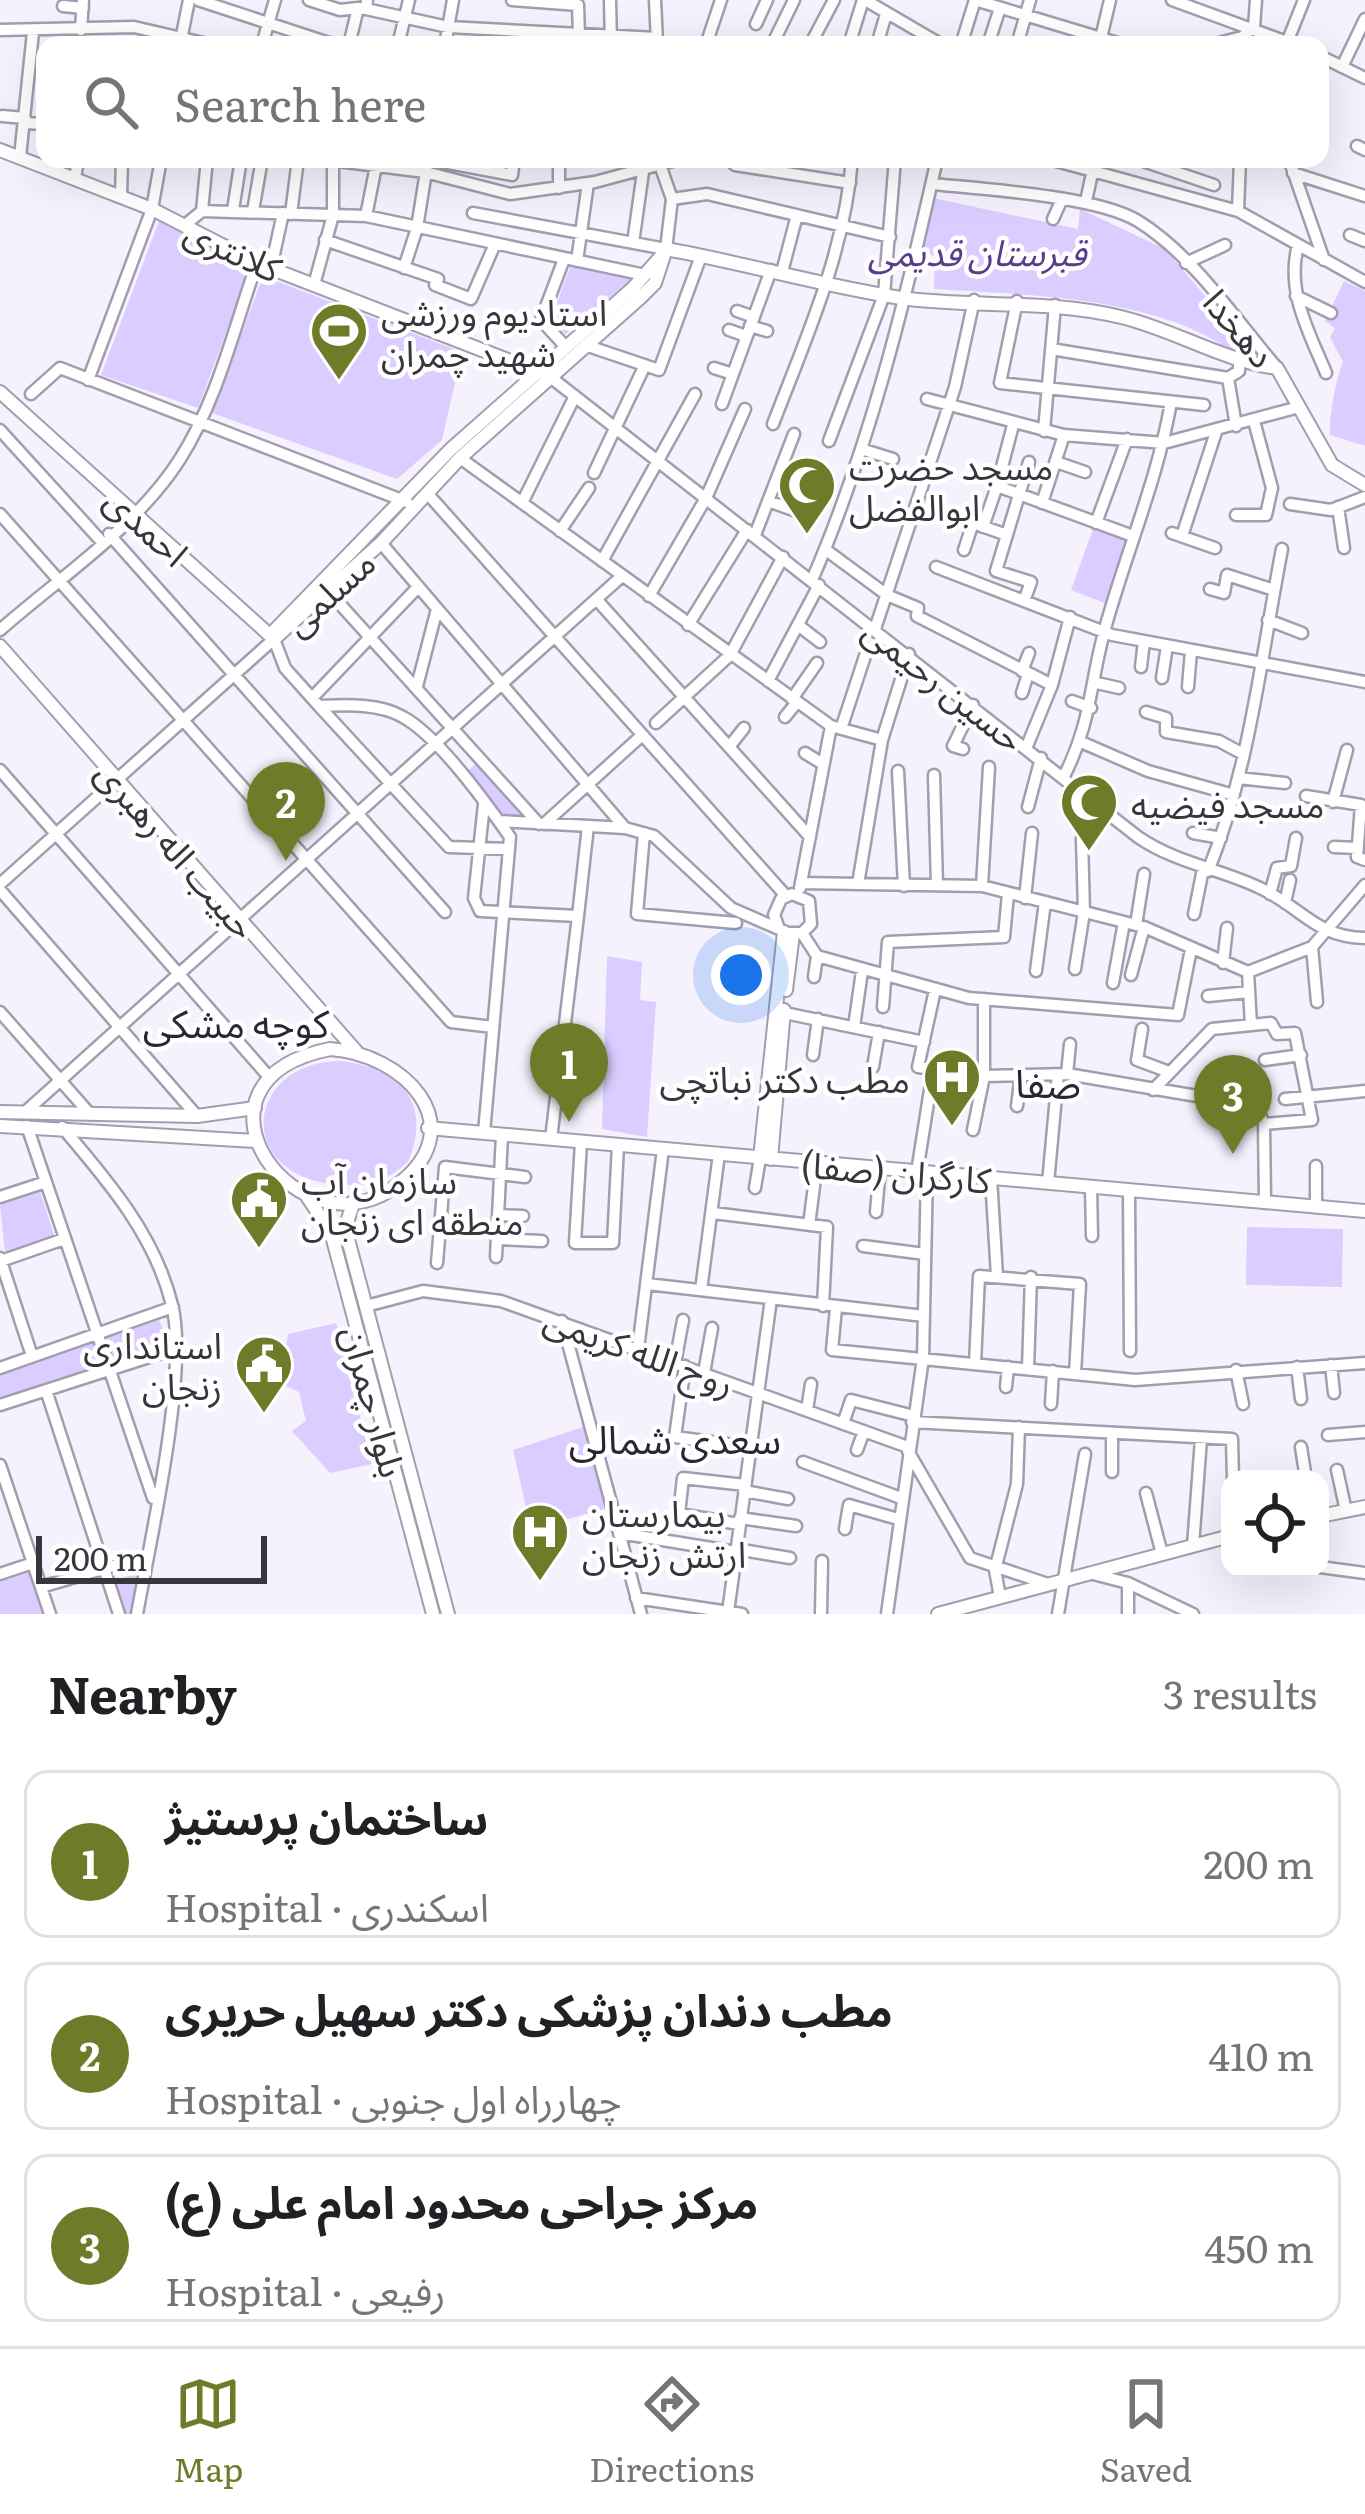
<!DOCTYPE html>
<meta charset="utf-8">
<style>
:root{--surface:#fff;--page:#f2f2f2;--text:#202124;--muted:#757577;--line:#e0e0e0;--accent:#6e7b28}
body{margin:0;font-family:Literata,"Noto Sans Arabic",serif;background:var(--page);color:var(--text)}
.controls{position:absolute;right:36px;bottom:36px;display:grid;overflow:hidden;border-radius:24px;box-shadow:0 12px 48px #0002}
.controls button{width:108px;height:108px;display:grid;place-items:center;padding:0;border:0;border-bottom:3px solid var(--line);background:var(--surface);color:var(--text);font:60px sans-serif}
.scale{position:absolute;left:36px;bottom:30px;width:231px;box-sizing:border-box;padding-left:12px;border:6px solid #38363d;border-top:0;font-size:33px;line-height:42px;white-space:nowrap;color:#38363d;-webkit-text-stroke:9px #fff;paint-order:stroke}
.you{position:absolute;left:741px;top:975px;width:42px;height:42px;margin:-30px;border:9px solid #fff;border-radius:50%;background:#1a73e8;box-shadow:0 0 0 18px #1a73e833}
.badge{display:grid;place-items:center;width:78px;height:78px;border-radius:50%;background:var(--accent);color:#fff;font-size:39px;font-weight:700}
.pin{position:absolute;translate:-50% -99px;filter:drop-shadow(0 3px 6px #0008)}
.pin::after{content:'';position:absolute;top:63px;width:42px;height:36px;background:inherit;clip-path:polygon(0 0,100% 0,50% 100%)}
.list{margin:0;padding:0;list-style:none}
h2{display:flex;justify-content:space-between;align-items:center;height:156px;margin:0;padding:0 48px;font-size:51px}
h2 small{font-size:39px;font-weight:400;color:var(--muted)}
.list li{display:grid;grid-template-columns:78px 1fr auto;gap:36px;align-items:center;box-sizing:border-box;height:168px;margin:0 24px 24px;padding:0 24px;border:3px solid var(--line);border-radius:24px}
.list b{display:block;font-size:45px;white-space:nowrap}
.list p{margin:0;font-size:39px;white-space:nowrap;color:var(--muted)}
.list em{font-size:39px;font-style:normal;color:var(--muted)}
.icon{flex:none;width:66px;height:66px;fill:none;stroke:currentColor;stroke-width:2;stroke-linecap:round;stroke-linejoin:round}
.map{position:relative;flex:none;width:1365px;height:1614px;overflow:hidden}
.search{position:absolute;background:var(--surface);box-shadow:0 12px 48px #0002;left:36px;right:36px;top:36px;height:132px;display:flex;align-items:center;gap:30px;box-sizing:border-box;padding:0 42px;border-radius:24px;color:var(--muted);font-size:45px}
.sheet{height:732px;background:var(--surface)}
nav{display:flex;justify-content:space-around;align-items:center;box-sizing:border-box;height:168px;border-top:3px solid var(--line);background:var(--surface);font-size:33px;color:var(--muted)}
nav a{display:grid;justify-items:center;gap:6px}
nav .on{color:var(--accent)}
.map>svg:first-child{display:block}
.green{fill:#dbcdff}
.lines{fill:none;stroke-linecap:round;stroke-linejoin:round}
.minor-casing{stroke:#a29eaf;stroke-width:15}
.major-casing{stroke:#a29eaf;stroke-width:16}
.minor{stroke:#fff;stroke-width:10}
.major{stroke:#fff;stroke-width:12}
.labels{text-anchor:middle;dominant-baseline:central;stroke-width:9;stroke-linejoin:round;paint-order:stroke}
.street-label{font-size:36px;fill:#38363d;stroke:#fff}
.park-label{font-size:36px;font-style:italic;fill:#593d8b;stroke:#fff}
.poi-label{font-size:36px;fill:#38363d;stroke:#fff;text-anchor:start}
.neighbourhood-label{font-size:39px;fill:#2a2734;stroke:#fff}
</style>
<div class="map">
<svg width="1365" height="1614" viewBox="0 0 1365 1614">
<rect width="100%" height="100%" fill="#f5f2fd"/>
<path class="green" d="M933,198L1078,229L1080,209L1165,249L1253,352L1238,356C1162,296 1027,295 934,289L935,256L921,252Z
M159,221L236,262L246,279L198,408L101,375Z
M571,265L632,278L566,334L550,321Z
M263,276L462,352L442,440L397,479L212,413Z
M1344,281L1365,291V446L1330,435C1329,417 1336,378 1343,362L1330,337L1335,328L1325,321Z
M1093,529L1127,541L1107,604L1071,590Z
M479,761L528,817L504,820L465,773Z
M607,956L642,962L640,1000L656,1002L647,1137L602,1129Z
M341,1061C400,1069 433,1101 408,1162C383,1184 364,1188 331,1184C232,1171 248,1061 341,1061Z
M40,1192L55,1237L5,1252L0,1205Z
M1247,1227L1343,1229L1342,1287L1246,1285Z
M159,1320L169,1343L0,1397V1373Z
M336,1323L372,1464L330,1473L292,1431L306,1421L299,1392L280,1383L288,1334Z
M586,1426L608,1508L531,1529L513,1450Z
M29,1572L43,1614H0V1582Z
M137,1573L131,1614H125L113,1581Z"/>
<g class="lines">
<defs>
<path id="minor" d="M198,0L335,45
M309,0L340,10L358,8
M512,0L578,5L579,35
M610,0L611,45
M655,0L657,42
M865,0L942,45
M975,0L1124,45
M1172,0L1295,45
M63,6L83,8
M366,9L448,27L657,38
M756,24L767,0
M1254,27L1256,0
M0,30L134,27L212,45
M81,30L83,0
M1101,38L1110,0
M180,45L189,0
M262,45L275,0
M349,45L358,8L366,9L367,0
M398,45L409,0
M445,45L453,0
M706,45L721,0
M772,45L794,0
M810,45L834,0
M849,45L863,0
M877,45L886,14
M961,45L975,0
M988,45L1000,8
M1017,45L1030,0
M1211,45L1242,37L1254,27
M1286,45L1304,0
M1320,56L1365,78
M1342,67L1365,19
M2,116L25,118
M25,123L45,124
M1357,146L1365,150
M20,157L33,32
M322,159L425,172L510,194L595,182L680,159
M427,159L512,175L514,159
M559,159V188
M730,159L735,165L850,183
M1049,159L1238,211L1365,282
M1137,159L1214,185
M1289,159L1324,260
M1293,173L1365,196
M75,179L78,159
M932,184C983,189 1097,196 1138,221C1194,256 1235,319 1277,368
M121,197L122,159
M672,199L707,194L890,237
M1086,201L1093,169
M233,210L241,159
M202,211L207,159
M253,211L262,159
M1238,211L1240,159
M473,213L666,249L672,199L658,159
M291,214L298,159
M366,216L377,161
M1053,219L1062,199
M185,225L202,211L366,216L645,275
M1350,235L1365,241
M325,240L438,279L435,285L471,299L495,244
M633,243L643,172
M1298,245C1286,291 1308,330 1326,373
M564,259L541,320L565,346
M577,261L588,183
M1186,263L1225,245
M271,268L283,213
M404,268L417,228L428,159
M782,272L797,215
M314,285L333,215V159
M1296,296L1331,313
M1017,301L1000,383L1204,405
M737,311L754,317
M750,326L767,331
M729,330L746,336
M585,345L659,370L701,256
M1051,349L1228,378L1239,371V363
M714,368L733,374
M549,376L1138,837C1176,863 1217,868 1258,887C1301,906 1314,937 1365,938
M1228,378L1236,426
M88,380L152,209L161,159
M31,394L60,368L407,502
M927,399L1064,435L1164,443L1299,407
M722,404L771,270
M773,424C806,338 845,252 852,159
M1013,425L997,486L1133,536
M0,430L101,541
M1044,431L1055,305
M829,441L884,295L895,159
M861,449L893,459
M460,458L831,726L882,740
M1056,462L1085,472
M594,473L645,365
M427,493L786,896
M768,501L796,511
M522,503L575,396
M1042,503L1064,435
M1290,504L1331,510L1365,497
M1338,507L1344,548
M0,514L451,1022L493,1027
M1236,515H1266L1272,488L1254,421
M956,517L1007,535
M1096,523L1127,439
M983,527L997,486
M560,531L589,488
M1172,533L1215,548
M109,534L445,912
M755,535L794,434
M1182,536L1216,432
M381,543L625,828
M826,550L887,595L918,608L917,616L1052,685
M964,550L973,523
M602,561L695,394
M936,567L1112,635L1365,682
M812,580C870,446 905,302 937,159
M1210,589L1224,593L1227,575L1274,590
M329,592L539,824
M649,596L706,498L745,409
M597,600L810,837
M1024,601L1031,582L996,571L1029,462
M1268,620L1302,633
M688,625L747,530
M798,625L820,642
M875,629L955,387L974,300
M0,630C59,578 137,527 180,459C217,401 234,328 257,263
M1141,667L1144,641
M1022,671L1029,653
M1162,678L1167,646
M768,681L819,585
M1097,683L1119,688
M417,686L437,609
M1188,687L1191,651
M1022,693L1028,674
M312,698L418,587
M792,699L817,663
M1072,701L1091,708
M319,706L449,847L509,849
M1146,712L1166,718V732L1219,741L1243,754
M785,717L797,702
M656,723L730,655L783,557
M841,729L865,656
M1081,742L1148,771L1234,795
M1027,746L1052,685L1070,617
M729,747L744,728
M963,749L953,746L973,705
M805,753L823,764
M0,770L269,1077
M898,771L904,886
M934,775L937,885
M1064,776C1092,722 1090,680 1106,625C1127,550 1158,478 1171,402
M1238,778L1285,783
M1306,796L1361,805L1357,857L1365,860
M1333,802L1347,750
M484,804L474,898L480,911L578,916L551,1139
M1028,807L1041,758
M1230,810L1255,812
M499,821L625,828L654,836L731,908L788,933H802L811,924L809,901L792,894L781,899L774,915L778,926
M544,824L640,737
M644,833L637,914L736,923
M1193,833L1221,838
M1334,847L1358,848
M1208,871C1250,768 1261,657 1282,549
M801,883L982,886L1144,927L1248,972L1312,947L1365,885
M0,884L274,639L285,668L319,706C345,705 379,703 403,717C438,736 487,804 510,837
M858,884L882,740L909,654
M982,886L989,767
M800,888L831,726
M0,890L197,1116
M1270,894L1277,868L1291,866L1296,838
M1025,898L1032,833
M1285,903L1290,880
M1194,914L1203,869
M578,916L588,826
M1136,925L1144,874
M802,933L817,956L969,998L1178,1015L1191,949
M1312,947L1317,1002
M1223,963L1227,928
M1075,969L1084,912L1082,839L1104,809
M1036,971L1045,902
M1248,972L1251,1025
M1131,975L1144,927
M814,977L817,956
M1113,983L1124,922
M935,990L918,1067L984,1076L1067,1074L1256,1106L1264,1124L1265,1203
M1208,996L1249,992
M883,1007L888,942L1004,937L1008,894
M0,1012L90,1114
M780,1012L924,1042
M854,1027L862,971
M1142,1029L1137,1060L1169,1072
M813,1055L818,1019
M1265,1060L1301,1055
M873,1067L879,1032
M1067,1074L1070,1044
M1153,1090L1212,1029L1271,1023L1277,1034L1295,1033L1312,1120L1264,1124
M1285,1099L1365,1091
M1017,1106L1021,1074
M24,1113L622,576
M27,1126L153,1498
M62,1127C107,1180 155,1235 172,1305C189,1370 150,1542 137,1614
M973,1130L984,1076V999
M484,1133L510,837
M581,1142L575,1243H613L618,1145
M917,1172L933,1071
M991,1178L997,1276
M1048,1183L1058,1075
M1091,1187L1092,1236
M755,1188L760,1158
M1129,1191L1130,1351
M0,1197L46,1182
M1316,1207V1166
M876,1212L880,1168
M713,1213L827,1227L823,1306
M498,1215L523,1216
M809,1225L817,1163
M439,1227L497,1231
M497,1239L542,1241
M863,1246L925,1254
M496,1257L502,1135
M0,1258L32,1356
M1,1261L64,1239
M437,1263L445,1167L525,1177
M647,1284L924,1316
M701,1290L719,1154
M366,1306L423,1291L501,1301L908,1447
M836,1308L832,1350L1135,1380L1365,1363
M562,1321L641,1614
M638,1349L663,1149
M675,1363L683,1320
M975,1364L979,1276L1080,1284L1075,1374
M1331,1365L1334,1393
M685,1366L675,1437L749,1447
M1297,1367L1301,1399
M0,1368L173,1307
M1028,1369L1031,1277
M1236,1370L1243,1404
M704,1373L712,1328
M1006,1387L1008,1367
M46,1390L119,1614
M1051,1404L1053,1371
M0,1405L177,1348
M807,1410L811,1384
M912,1422L1232,1439L1233,1479
M843,1424L851,1400L914,1416
M1328,1435L1365,1432
M1301,1447L1306,1479
M857,1450L864,1431
M908,1451L970,1558L1048,1584
M803,1462L901,1498
M0,1465L50,1614
M1337,1470L1346,1511
M1112,1472V1434
M744,1491L788,1499
M1146,1493L1162,1554
M740,1518L796,1526
M739,1524L679,1514L683,1478L745,1485
M845,1529L849,1505L898,1519
M619,1533L736,1552
M1193,1546L1201,1439
M736,1549L790,1558
M1320,1567L1365,1573
M0,1574L33,1563
M1093,1574L1128,1583L1193,1614
M1128,1583V1614
M41,1587L147,1556
M1000,1597L995,1570L1017,1484L1019,1427
M636,1598L742,1614
M728,1612L771,1299
M821,1614L822,1561
M887,1614L923,1358L927,1173
M1058,1614L1085,1454"/>
<path id="major" d="M0,150L152,209L257,263L549,376
M666,249C745,263 822,286 901,298C975,308 1047,299 1121,317C1175,330 1223,361 1277,368L1332,465L1365,485
M0,392L274,639
M274,639L381,543L460,458L641,297L655,283L666,249
M274,639L275,630L451,449L633,288L663,254
M0,646L356,1051
M786,990L793,934
M330,1049C404,1054 472,1124 401,1182C301,1266 166,1082 330,1049Z
M0,1112L197,1116L255,1108
M0,1126L255,1141
M428,1128L1365,1211
M760,1158L784,932
M771,1159L784,1010
M306,1195L331,1232L433,1614
M354,1201L345,1228L448,1614
M1320,1516L1365,1507
M938,1614L1230,1536"/>
</defs>
<use href="#minor" class="minor-casing"/>
<use href="#major" class="major-casing"/>
<use href="#minor" class="minor"/>
<use href="#major" class="major"/>
</g>
<defs>
<symbol id="stadium-pin" viewBox="-11 -11 22 30"><path d="M0 17L-7.5 6A9.5 9.5 0 1 1 7.5 6Z" fill="#6e7b28" stroke="#fff"/><path d="M0-5a6.5 5 0 1 0 0 10a6.5 5 0 1 0 0-10ZM-3.5-1.8h7v3.6h-7Z" fill="#fff"/></symbol>
<symbol id="mosque-pin" viewBox="-11 -11 22 30"><path d="M0 17L-7.5 6A9.5 9.5 0 1 1 7.5 6Z" fill="#6e7b28" stroke="#fff"/><path d="M3.5-4.9A6 6 0 1 0 3.5 4.9A5 5 0 1 1 3.5-4.9Z" fill="#fff"/></symbol>
<symbol id="hospital-pin" viewBox="-11 -11 22 30"><path d="M0 17L-7.5 6A9.5 9.5 0 1 1 7.5 6Z" fill="#6e7b28" stroke="#fff"/><path d="M-5-5h3v3.5h4V-5h3V5h-3V1.5h-4V5h-3Z" fill="#fff"/></symbol>
<symbol id="civic-pin" viewBox="-11 -11 22 30"><path d="M0 17L-7.5 6A9.5 9.5 0 1 1 7.5 6Z" fill="#6e7b28" stroke="#fff"/><path d="M-.6-6.5H3V-4.5H.6V-3L4-1V1h2V6H-6V1h2V-1L-.6-3ZM-1.2 2.5V6h2.4V2.5Z" fill="#fff"/></symbol>
</defs>
<g fill-rule="evenodd">
<use href="#stadium-pin" x="306" y="298" width="66" height="90"/>
<use href="#mosque-pin" x="774" y="452" width="66" height="90"/>
<use href="#mosque-pin" x="1056" y="769" width="66" height="90"/>
<use href="#hospital-pin" x="919" y="1044" width="66" height="90"/>
<use href="#civic-pin" x="226" y="1166" width="66" height="90"/>
<use href="#civic-pin" x="231" y="1331" width="66" height="90"/>
<use href="#hospital-pin" x="507" y="1499" width="66" height="90"/>
</g>
<g class="labels">
<g class="street-label">
<text transform="translate(234 248) rotate(25)">کلانتری</text>
<text transform="translate(1241 327) rotate(50)">دهخدا</text>
<text transform="translate(148 525) rotate(42)">احمدی</text>
<text transform="translate(328 591) rotate(-42)">مسلمی</text>
<text transform="translate(945 683) rotate(38)">حسین رحیمی</text>
<text transform="translate(178 848) rotate(49)">حبیب اله رهبری</text>
<text transform="translate(896 1170) rotate(5)">کارگران (صفا)</text>
<text transform="translate(640 1349) rotate(20)">روح الله کریمی</text>
<text transform="translate(376 1401) rotate(75)">بلوار چمران</text>
</g>
<g class="park-label">
<text x="977" y="250">قبرستان قدیمى</text>
</g>
<g class="poi-label">
<text x="381" y="310">استادیوم ورزشی<tspan x="381" dy="41">شهید چمران</tspan></text>
<text x="849" y="464">مسجد حضرت<tspan x="849" dy="41">ابوالفضل</tspan></text>
<text x="1131" y="802">مسجد فیضیه</text>
<text x="910" y="1077" text-anchor="end">مطب دکتر نباتچی</text>
<text x="301" y="1178">سازمان آب<tspan x="301" dy="41">منطقه ای زنجان</tspan></text>
<text x="222" y="1343" text-anchor="end">استانداری<tspan x="222" dy="41">زنجان</tspan></text>
<text x="582" y="1511">بیمارستان<tspan x="582" dy="41">ارتش زنجان</tspan></text>
</g>
<g class="neighbourhood-label">
<text x="236" y="1021">کوچه مشکی</text>
<text x="1048" y="1081">صفا</text>
<text x="675" y="1437">سعدی شمالی</text>
</g>
</g>
</svg>
<div class="controls">
<button><svg class="icon" aria-label="locate" viewBox="0 0 24 24"><circle cx="12" cy="12" r="6"/><path d="M12 2v4M12 18v4M2 12h4M18 12h4"/></svg></button>
</div>
<div class="scale">200 m</div>
<div class="you"></div>
<div class="pin badge" style="left:569px;top:1122px">1</div>
<div class="pin badge" style="left:286px;top:861px">2</div>
<div class="pin badge" style="left:1233px;top:1154px">3</div>
<div class="search"><svg class="icon" aria-label="search" viewBox="0 0 24 24"><circle cx="10" cy="10" r="6"/><path d="M15 15l6 6"/></svg>Search here</div>
</div>
<section class="sheet">
<h2>Nearby<small>3 results</small></h2>
<ul class="list">
<li><span class="badge">1</span><div><b>ساختمان پرستیژ</b><p>Hospital · اسکندری</p></div><em>200 m</em></li>
<li><span class="badge">2</span><div><b>مطب دندان پزشکی دکتر سهیل حریری</b><p>Hospital · چهارراه اول جنوبی</p></div><em>410 m</em></li>
<li><span class="badge">3</span><div><b>مرکز جراحی محدود امام علی (ع)</b><p>Hospital · رفیعی</p></div><em>450 m</em></li>
</ul>
</section>
<nav>
<a class="on"><svg class="icon" aria-label="map" viewBox="0 0 24 24"><path d="M3 6l6-2 6 2 6-2v14l-6 2-6-2-6 2zM9 4v14M15 6v14"/></svg>Map</a>
<a><svg class="icon" aria-label="directions" viewBox="0 0 24 24"><path d="M12 3l9 9-9 9-9-9zM9 14v-3h6M13 9l2 2-2 2"/></svg>Directions</a>
<a><svg class="icon" aria-label="saved" viewBox="0 0 24 24"><path d="M7 4h10v16l-5-4-5 4z"/></svg>Saved</a>
</nav>
